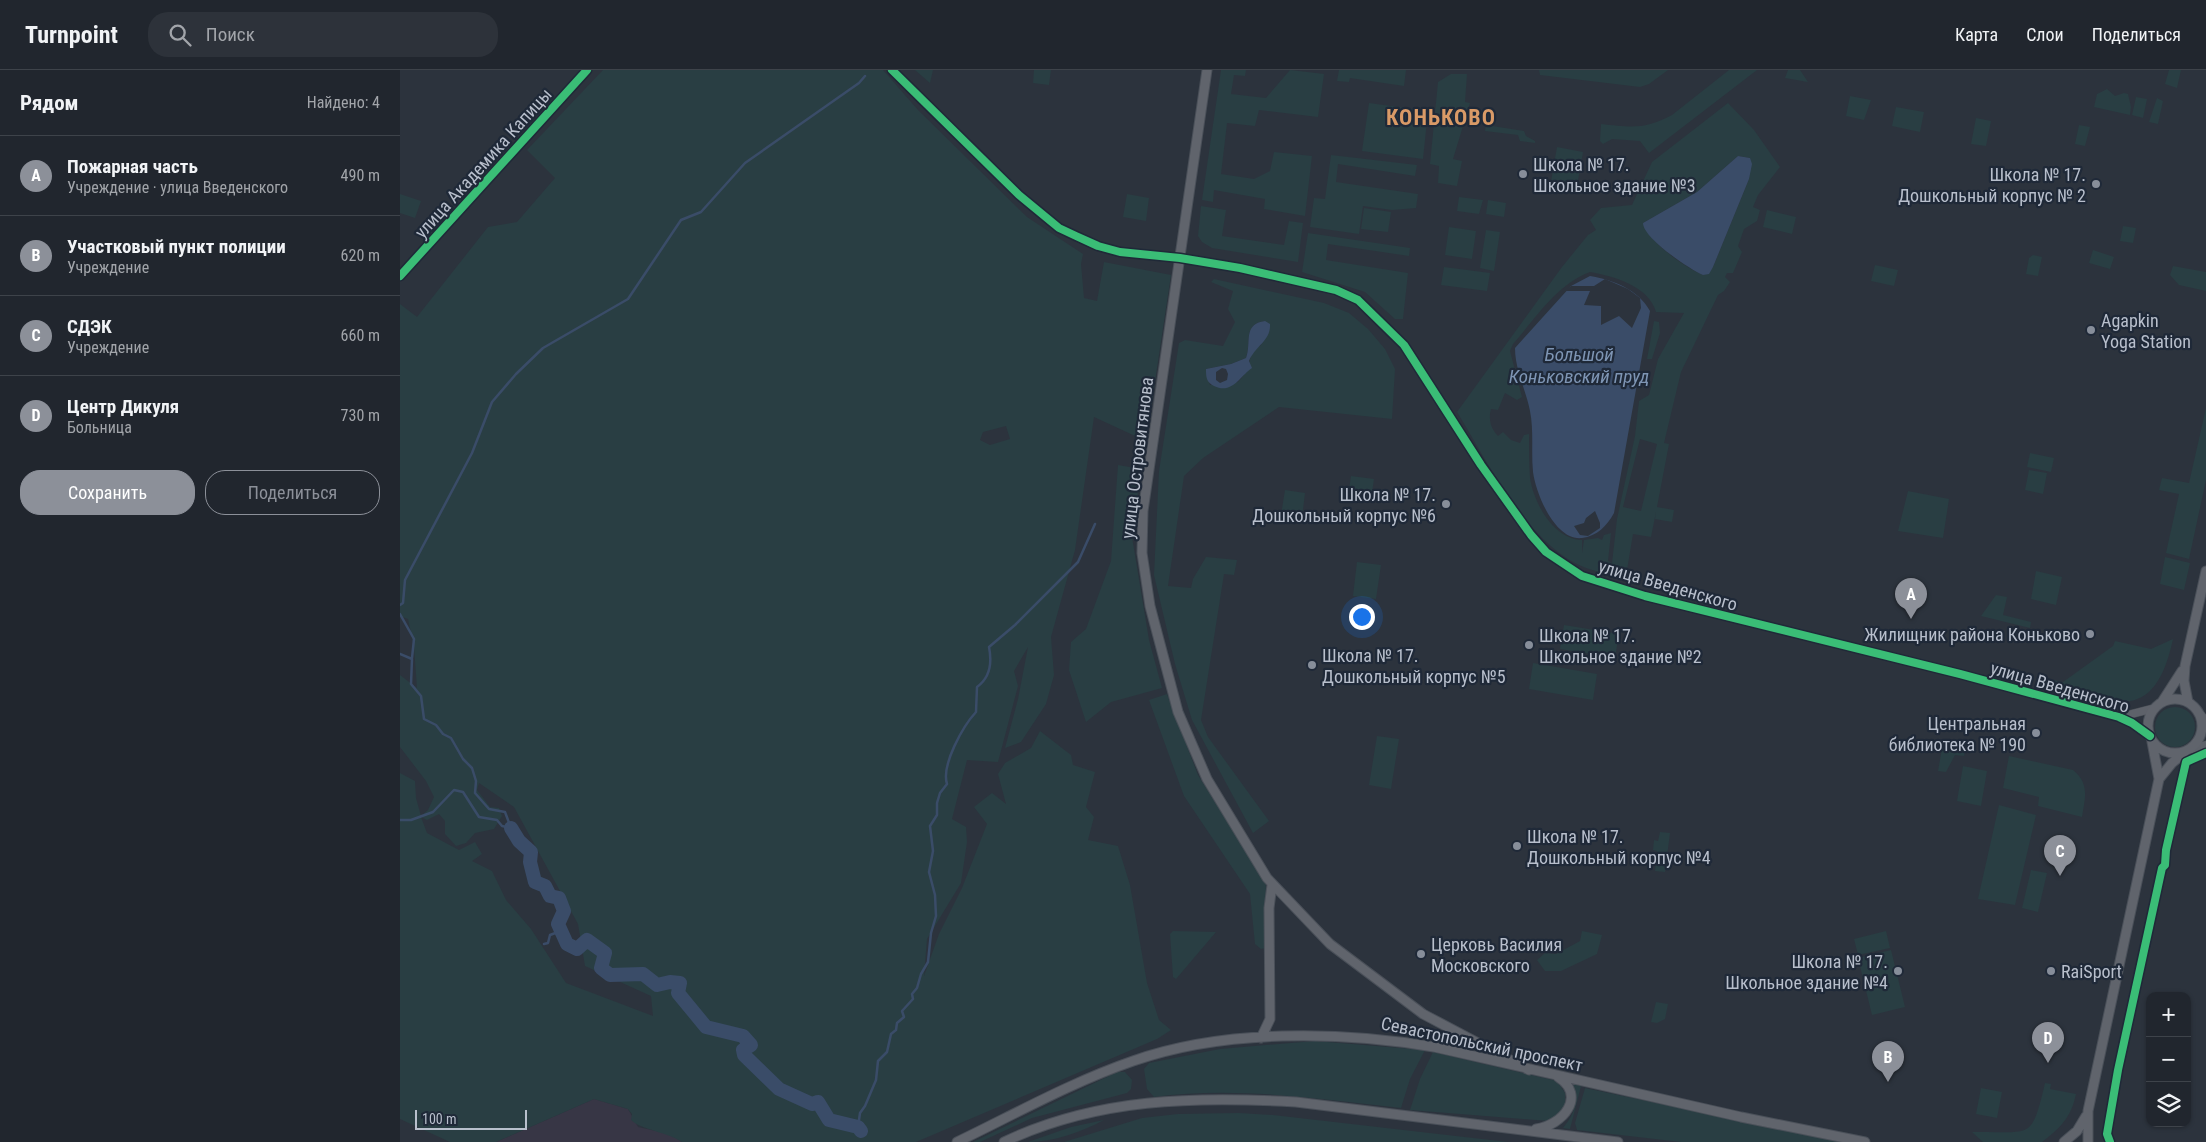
<!DOCTYPE html>
<html lang="ru">
<meta charset="utf-8">
<style>
:root{--surface:#21262e;--page:#2d323a;--text:#f1f3f6;--muted:#a2a5aa;--line:#3e434a;--accent:#8c9099}
body{margin:0;font-family:"Roboto Condensed",sans-serif;background:var(--page);color:var(--text)}
.controls{position:absolute;right:15px;bottom:15px;display:grid;overflow:hidden;border-radius:10px;box-shadow:0 1px 4px #0004}
.controls button{width:45px;height:45px;display:grid;place-items:center;padding:0;border:0;border-bottom:1px solid var(--line);background:var(--surface);color:var(--text);font:25px sans-serif}
.scale{position:absolute;left:15px;bottom:12px;width:112px;box-sizing:border-box;padding-left:5px;border:2px solid #b8bfcc;border-top:0;font-size:14px;line-height:18px;white-space:nowrap;color:#b8bfcc;-webkit-text-stroke:4px #1f2938;paint-order:stroke}
.you{position:absolute;left:961px;top:546px;width:18px;height:18px;margin:-12px;border:4px solid #fff;border-radius:50%;background:#1a73e8;box-shadow:0 0 0 8px #1a73e833}
.badge{display:grid;place-items:center;width:32px;height:32px;border-radius:50%;background:var(--accent);color:#fff;font-size:16px;font-weight:700}
.pin{position:absolute;translate:-50% -41px;filter:drop-shadow(0 1px 2px #0008)}
.pin::after{content:'';position:absolute;top:26px;width:18px;height:15px;background:inherit;clip-path:polygon(0 0,100% 0,50% 100%)}
.list{margin:0;padding:0;list-style:none}
h2{display:flex;justify-content:space-between;align-items:center;height:65px;margin:0;padding:0 20px;font-size:21px}
h2 small{font-size:16px;font-weight:400;color:var(--muted)}
.list li{display:grid;grid-template-columns:32px 1fr auto;gap:15px;align-items:center;box-sizing:border-box;height:80px;padding:0 20px;border-top:1px solid var(--line)}
.list b{display:block;font-size:19px;white-space:nowrap}
.list p{margin:0;font-size:16px;white-space:nowrap;color:var(--muted)}
.list em{font-size:16px;font-style:normal;color:var(--muted)}
.actions{display:flex;gap:10px;padding:15px 20px}
.actions a{flex:1;padding:11px 0;border:1px solid var(--accent);border-radius:20px;text-align:center;font-size:18px;color:var(--accent)}
.actions .main{background:var(--accent);color:#fff}
.icon{flex:none;width:28px;height:28px;fill:none;stroke:currentColor;stroke-width:2;stroke-linecap:round;stroke-linejoin:round}
.map{position:relative;flex:none;width:1806px;height:1072px;overflow:hidden}
header{display:flex;align-items:center;gap:30px;box-sizing:border-box;height:70px;padding:0 25px;background:var(--surface);border-bottom:1px solid var(--line)}
header strong{font-size:24px}
nav{display:flex;gap:28px;margin-inline-start:auto;font-size:18px}
.search{width:350px;height:45px;background:var(--page);display:flex;align-items:center;gap:12px;box-sizing:border-box;padding:0 18px;border-radius:20px;color:var(--muted);font-size:19px}
main{display:flex}
aside{flex:1;background:var(--surface)}
.map>svg:first-child{display:block}
.medical{fill:#373645}
.green{fill:#293e43;fill-rule:evenodd}
.water{fill:#3a4c68;fill-rule:evenodd}
.pier{fill:#2c333d}
.lines{fill:none;stroke-linecap:round;stroke-linejoin:round}
.stream{stroke:#3a4c68;stroke-width:2.5}
.river{stroke:#3a4c68;stroke-width:14}
.minor-casing{stroke:#494e55;stroke-width:9}
.major-casing{stroke:#4a5059;stroke-width:11}
.minor{stroke:#5e626a;stroke-width:8}
.major{stroke:#60646c;stroke-width:9}
.cycleway-casing{stroke:#1f2938;stroke-width:11}
.cycleway{stroke:#3abd76;stroke-width:8}
.poi-dot{fill:#878e9a;stroke:#1f2938;stroke-width:2}
.labels{text-anchor:middle;dominant-baseline:central;stroke-width:4.5;stroke-linejoin:round;paint-order:stroke}
.street-label{font-size:18px;fill:#b8bfcc;stroke:#1f2938}
.poi-label{font-size:18px;fill:#b8bfcc;stroke:#1f2938;text-anchor:start}
.water-label{font-size:19px;font-style:italic;fill:#7e95b4;stroke:#1f2938}
.district-label{font-size:22px;font-weight:bold;letter-spacing:1px;fill:#d99a67;stroke:#1f2938}
</style>
<header>
<strong>Turnpoint</strong>
<div class="search"><svg class="icon" aria-label="search" viewBox="0 0 24 24"><circle cx="10" cy="10" r="6"/><path d="M15 15l6 6"/></svg>Поиск</div>
<nav><a>Карта</a><a>Слои</a><a>Поделиться</a></nav>
</header>
<main>
<aside>
<h2>Рядом<small>Найдено: 4</small></h2>
<ul class="list">
<li><span class="badge">A</span><div><b>Пожарная часть</b><p>Учреждение · улица Введенского</p></div><em>490 m</em></li>
<li><span class="badge">B</span><div><b>Участковый пункт полиции</b><p>Учреждение</p></div><em>620 m</em></li>
<li><span class="badge">C</span><div><b>СДЭК</b><p>Учреждение</p></div><em>660 m</em></li>
<li><span class="badge">D</span><div><b>Центр Дикуля</b><p>Больница</p></div><em>730 m</em></li>
</ul>
<div class="actions"><a class="main">Сохранить</a><a>Поделиться</a></div>
</aside>
<div class="map">
<svg width="1806" height="1072" viewBox="0 0 1806 1072">
<rect width="100%" height="100%" fill="#2c333d"/>
<path class="medical" d="M194,1029L228,1039L238,1057L270,1064L282,1072H96Z"/>
<path class="green" d="M203,0H483L518,40L627,147L683,184L681,194L684,228L697,231L704,192L771,205L746,371L694,347L675,480L651,567L654,605L646,634L621,672L605,678L618,629L628,577L614,601L618,616L598,692L567,690L552,749L566,757L567,772L561,813L527,869L524,906L539,864L562,818L587,754L574,737L592,723L606,734L598,704L605,693L631,678L640,661L671,685L673,695L695,702L686,737L694,747L688,770L718,776L730,815L747,913L759,950L771,960L757,969L516,1072H282C267,1062 242,1060 231,1050L232,1044L228,1039L194,1029L96,1072H50L0,1049V703L15,711L16,728L21,746L28,740L34,727L26,711L0,677V605L17,618L14,577L8,549L0,546V234L17,247L88,157L117,152L155,108L127,80ZM606,356L610,369L590,375L580,370L583,362ZM79,713L114,737L178,854L185,896L251,926L253,946L166,913L131,859L106,830L92,801L72,791L82,784L75,772L59,780L27,763L21,747L27,750L39,744L45,751V764L56,776L66,773L75,763L94,759L102,746L99,738L90,737L77,720Z
M515,0H533L530,13Z
M634,0H651L649,15L633,13Z
M821,0H846L845,6L834,5L831,24L866,28L890,0L924,4L918,47L859,40L855,56L827,53L821,104L854,109L870,101L874,82L912,86L905,146L864,139L865,129L814,120L813,132L802,130Z
M939,0H1006L1004,16L950,8L949,12L937,11Z
M1139,0H1268L1249,14L1240,17L1140,5Z
M1329,0H1357L1249,83L1240,71L1212,69L1203,74L1200,71L1201,54C1231,57 1244,60 1272,45Z
M1388,0H1400L1408,12L1385,8Z
M1769,0H1781L1777,18L1765,14Z
M1051,4H1067L1065,32L1070,33L1053,89L1062,91L1057,116L1038,113L1039,96L1030,94L1038,12Z
M1707,19L1715,26L1724,23L1728,24L1731,37L1730,45L1694,37L1697,24Z
M1450,26L1471,30L1464,50L1446,46Z
M1736,27L1747,29L1743,48L1732,45Z
M1757,28L1763,31L1758,54L1749,52Z
M969,33L1028,41L1023,89L962,81Z
M1328,33L1354,60L1380,97L1358,125L1353,137L1360,140L1357,151L1344,159L1338,176L1342,182L1333,203H1327L1325,207L1330,212L1324,221L1318,225L1281,302L1264,373L1269,374L1257,437L1274,440L1272,452L1255,449L1256,442L1251,467L1233,464L1227,500C1221,501 1214,504 1208,503C1137,497 1090,395 1057,342L1162,197L1188,165L1196,160L1190,150L1201,138L1232,135L1252,92ZM1338,86L1350,88L1349,109L1313,197L1303,205C1284,197 1249,172 1243,153L1297,122ZM1190,202C1213,206 1249,216 1256,242L1284,243L1258,289L1249,325L1239,331L1235,366L1217,449L1212,493L1208,491L1211,463L1204,465L1202,470L1198,468L1184,470L1182,483V470C1153,469 1134,433 1130,408C1129,394 1129,379 1129,364L1124,365L1120,373L1111,370L1103,362L1098,366C1091,359 1088,349 1091,339L1098,340L1105,323L1117,330L1122,327L1110,281L1113,274C1135,249 1157,214 1190,202ZM1240,369L1257,374L1241,441L1223,437Z
M1496,37L1524,42L1520,62L1492,56Z
M1576,48L1591,51L1586,76L1571,74Z
M1086,55L1124,61L1126,66L1135,71V73L1120,71L1118,65L1085,61Z
M1679,55L1690,57L1685,76L1675,74Z
M1157,77L1183,82L1176,122L1150,117Z
M931,85L1017,95L1015,106L938,94L936,112L1018,124L1016,138L992,140L963,136L959,164L910,157L914,128L925,129Z
M0,124L21,131L15,148L0,143Z
M727,124L749,128L746,151L723,147Z
M1059,127L1083,130L1079,144L1057,141Z
M1088,130L1106,133L1104,147L1086,144Z
M801,136L826,140L822,166L884,175L889,151L903,153L898,192L812,178L802,172L798,166Z
M964,138L991,142L988,162L961,159Z
M1367,140L1396,147L1392,164L1363,157Z
M1723,156L1736,158L1733,173L1720,171Z
M1049,157L1076,161L1072,189L1045,185Z
M1086,160L1100,162L1094,201L1080,198Z
M908,163L1010,178L1009,186L928,174L926,190L1008,203L1003,249H995L965,222L902,202Z
M1693,180L1714,187L1710,199L1689,193Z
M1633,185L1642,187L1638,206L1626,204L1629,188Z
M1475,195L1498,200L1494,216L1471,211Z
M1773,196L1806,202V221L1779,215L1770,205Z
M1044,197L1090,203L1087,221L1041,215Z
M814,209L924,233L949,243L968,259L985,279L995,299L992,349L879,337L803,388L784,406L768,516L791,518L793,509L806,487L837,490L834,505L824,504L801,650L808,667L869,751L853,763L792,650L775,594L754,505L759,401L779,273L785,270L823,276L835,252L828,239L833,221L811,212ZM865,251L861,275L852,281L847,301L838,312L810,315L806,299L831,294L846,288C852,273 842,254 865,251Z
M1254,251L1259,252L1260,263L1252,289H1247Z
M1806,338V410L1789,489L1766,483L1779,424L1759,420L1762,408L1789,413Z
M1630,383L1654,388L1651,402L1627,397Z
M718,395L741,399L732,467L749,570L762,618L711,632L686,652L669,600L671,572L686,559L711,491Z
M1629,400L1647,403L1643,424L1625,420Z
M951,406L974,409L972,423L949,420Z
M885,420L905,423L902,448L881,445Z
M1508,421L1549,429L1543,468L1498,461Z
M1765,487L1790,493L1784,520L1760,514Z
M957,492L981,495L976,529L953,526Z
M1636,501L1662,507L1656,535L1631,529Z
M1596,525L1607,527L1603,545L1631,552L1630,558L1581,546Z
M1164,555L1219,564L1215,588L1160,579Z
M1773,569C1755,652 1718,635 1653,618V610L1663,612L1713,576L1715,571L1751,579Z
M1133,593L1197,604L1193,630L1129,619Z
M767,624L798,705L866,813L865,878L861,879L855,874L850,824L784,726L749,630Z
M1755 657a20 20 0 1 1 40 0a20 20 0 1 1-40 0Z
M977,666L999,669L991,719L969,715Z
M1543,673L1566,677L1564,686L1555,685L1546,702L1538,701Z
M1609,686L1673,700C1690,714 1685,728 1682,747L1638,736L1639,727L1603,718Z
M1563,696L1587,701L1581,736L1557,731Z
M1599,735L1636,745L1615,835L1578,829Z
M1260,762L1270,763L1265,802L1255,801L1257,781L1253,780L1254,770L1258,771Z
M1631,800L1647,803L1638,842L1622,838Z
M773,861L816,862L776,909L773,907L770,864Z
M1182,861L1202,865L1197,884L1161,901H1145L1137,890L1145,883L1156,884L1180,871Z
M1486,861L1490,878L1458,885L1454,869Z
M1491,880L1505,937L1472,945L1458,888Z
M1256,932L1268,934L1265,949L1257,953L1251,952Z
M915,971L1025,980L1010,1009L1001,1038C919,1029 836,1016 754,1027L747,1019L744,999L749,993L820,979Z
M1033,982L1157,1011L1165,1023V1038L1149,1051L1010,1040L1020,1009Z
M717,1002H725L732,1010L731,1019L727,1023L632,1048L580,1072H573Z
M1645,1013L1651,1014L1650,1019L1676,1024C1671,1048 1660,1058 1642,1072H1583L1572,1062C1632,1061 1631,1072 1645,1013Z
M1173,1014L1181,1016L1170,1059L1163,1058C1174,1045 1179,1031 1173,1014Z
M1185,1018L1442,1072H1281L1177,1060L1175,1053Z
M1581,1018L1602,1022L1597,1048L1576,1044Z
M839,1043L873,1045L1108,1072H664L742,1048L778,1044Z
M704,1050C681,1062 654,1072 628,1072L671,1057Z"/>
<path class="water" d="M1338,86L1350,88L1352,94L1349,109L1313,197L1309,204L1303,205C1289,199 1243,168 1243,153L1297,122Z
M1190,206C1213,210 1238,219 1250,241L1214,443C1207,456 1197,466 1182,468C1155,471 1136,424 1133,402C1131,382 1134,361 1130,341C1126,320 1115,300 1115,278L1171,216Z
M865,251L870,254C871,271 855,276 849,291L852,298C840,306 832,325 814,316C806,312 806,307 806,299L831,294L846,288C852,273 842,254 865,251ZM822,298L826,299L828,304L827,310L820,313L816,310V302Z"/>
<path class="pier" d="M1205,209L1228,219L1240,228L1241,238L1232,258L1219,246L1201,255V236L1184,235L1190,221H1165L1171,216H1194Z
M1195,441L1200,453V458L1188,466L1180,465L1174,456L1184,453L1186,448Z"/>
<g class="lines">
<path class="stream" d="M0,535L3,533L5,510L72,383L92,332L116,304L143,278L228,229L281,150L301,142L345,93L459,13L465,6
M0,544L14,569L12,588
M0,584L12,589L11,614L21,626L24,649L36,655L43,664L51,668L63,689L72,698L76,711L75,723L89,739L105,742L111,758L102,756L97,750L79,747L63,722L54,720L33,742L11,750H0
M144,874L148,873L150,865L158,862L162,865
M458,1057L460,1043L465,1036L476,1010L478,991L487,982L491,964L496,960L497,953L504,947L502,941L513,929L512,924L517,918L521,904L528,892L531,863L536,846L535,825L529,802L533,781L530,756L537,745V733L540,723L547,714C541,695 563,656 576,642L577,617C591,607 592,592 589,577L615,555L678,492L695,454"/>
<path class="river" d="M111,758L119,771L131,782L130,792L135,812L145,816L150,826L159,828L164,841L158,854L167,874L177,879L187,870L205,883L201,898L210,905L243,904L257,915L270,912L280,913L278,923L306,957L343,966L351,975L343,980L344,985L379,1019L412,1034L418,1032L429,1050L458,1057L461,1061"/>
<defs>
<path id="minor" d="M492,0L619,125L659,158L676,166L698,176L720,182L780,188L840,198L936,220L958,230L1004,275L1081,395L1131,465L1146,482L1182,506L1245,526L1560,604L1719,647L1732,653L1750,666
M0,206L187,0
M1800,644L1806,651
M1720,647L1755,638
M1792,679L1806,675"/>
<path id="major" d="M807,0L743,441L742,483L750,536L778,642L807,709L867,808L930,874L1023,944L1129,1000
M1748 656a27 27 0 1 1 54 0a27 27 0 1 1-54 0Z
M1762,632L1782,601
M1788,632L1784,611L1785,596L1806,501
M1759,709L1772,693L1784,683
M861,968L870,949L869,838L872,815
M1136,1059C1163,1055 1187,1026 1158,1007
M557,1072C615,1044 672,1012 733,991C824,959 940,961 1034,977L1341,1047L1465,1072
M604,1072C696,1028 796,1026 896,1032L1218,1072
M1664,1072L1677,1061L1686,1046
M1688,1072V1041L1759,709L1752,672"/>
</defs>
<use href="#minor" class="minor-casing"/>
<use href="#major" class="major-casing"/>
<use href="#minor" class="minor"/>
<use href="#major" class="major"/>
<defs>
<path id="cycleway" d="M492,0L619,125L659,158L676,166L698,176L720,182L780,188L840,198L936,220L958,230L1004,275L1081,395L1131,465L1146,482L1182,506L1245,526L1560,604L1719,647L1732,653L1750,666
M0,206L187,0
M1710,1072L1707,1064L1718,1000L1762,798L1765,795L1766,780L1786,692L1806,683"/>
</defs>
<use href="#cycleway" class="cycleway-casing"/>
<use href="#cycleway" class="cycleway"/>
</g>
<g class="poi-dot">
<circle cx="1123" cy="104" r="5"/>
<circle cx="1696" cy="114" r="5"/>
<circle cx="1691" cy="260" r="5"/>
<circle cx="1046" cy="434" r="5"/>
<circle cx="1690" cy="564" r="5"/>
<circle cx="1129" cy="575" r="5"/>
<circle cx="912" cy="595" r="5"/>
<circle cx="1636" cy="663" r="5"/>
<circle cx="1117" cy="776" r="5"/>
<circle cx="1021" cy="884" r="5"/>
<circle cx="1498" cy="901" r="5"/>
<circle cx="1651" cy="901" r="5"/>
</g>
<g class="labels">
<g class="street-label">
<text transform="translate(83 93) rotate(-48)">улица Академика Капицы</text>
<text transform="translate(737 388) rotate(-83)">улица Островитянова</text>
<text transform="translate(1268 515) rotate(16)">улица Введенского</text>
<text transform="translate(1660 617) rotate(16)">улица Введенского</text>
<text transform="translate(1082 974) rotate(12)">Севастопольский проспект</text>
</g>
<g class="poi-label">
<text x="1133" y="94">Школа № 17.<tspan x="1133" dy="21">Школьное здание №3</tspan></text>
<text x="1686" y="104" text-anchor="end">Школа № 17.<tspan x="1686" dy="21">Дошкольный корпус № 2</tspan></text>
<text x="1701" y="250">Agapkin<tspan x="1701" dy="21">Yoga Station</tspan></text>
<text x="1036" y="424" text-anchor="end">Школа № 17.<tspan x="1036" dy="21">Дошкольный корпус №6</tspan></text>
<text x="1680" y="564" text-anchor="end">Жилищник района Коньково</text>
<text x="1139" y="565">Школа № 17.<tspan x="1139" dy="21">Школьное здание №2</tspan></text>
<text x="922" y="585">Школа № 17.<tspan x="922" dy="21">Дошкольный корпус №5</tspan></text>
<text x="1626" y="653" text-anchor="end">Центральная<tspan x="1626" dy="21">библиотека № 190</tspan></text>
<text x="1127" y="766">Школа № 17.<tspan x="1127" dy="21">Дошкольный корпус №4</tspan></text>
<text x="1031" y="874">Церковь Василия<tspan x="1031" dy="21">Московского</tspan></text>
<text x="1488" y="891" text-anchor="end">Школа № 17.<tspan x="1488" dy="21">Школьное здание №4</tspan></text>
<text x="1661" y="901">RaiSport</text>
</g>
<g class="water-label">
<text x="1179" y="284">Большой<tspan x="1179" dy="22">Коньковский пруд</tspan></text>
</g>
<g class="district-label">
<text x="1041" y="47">КОНЬКОВО</text>
</g>
</g>
</svg>
<div class="controls">
<button>+</button>
<button>−</button>
<button><svg class="icon" aria-label="layers" viewBox="0 0 24 24"><path d="M12 4l9 5-9 5-9-5zM3 14l9 5 9-5"/></svg></button>
</div>
<div class="scale">100 m</div>
<div class="you"></div>
<div class="pin badge" style="left:1511px;top:549px">A</div>
<div class="pin badge" style="left:1488px;top:1012px">B</div>
<div class="pin badge" style="left:1660px;top:806px">C</div>
<div class="pin badge" style="left:1648px;top:993px">D</div>
</div>
</main>
